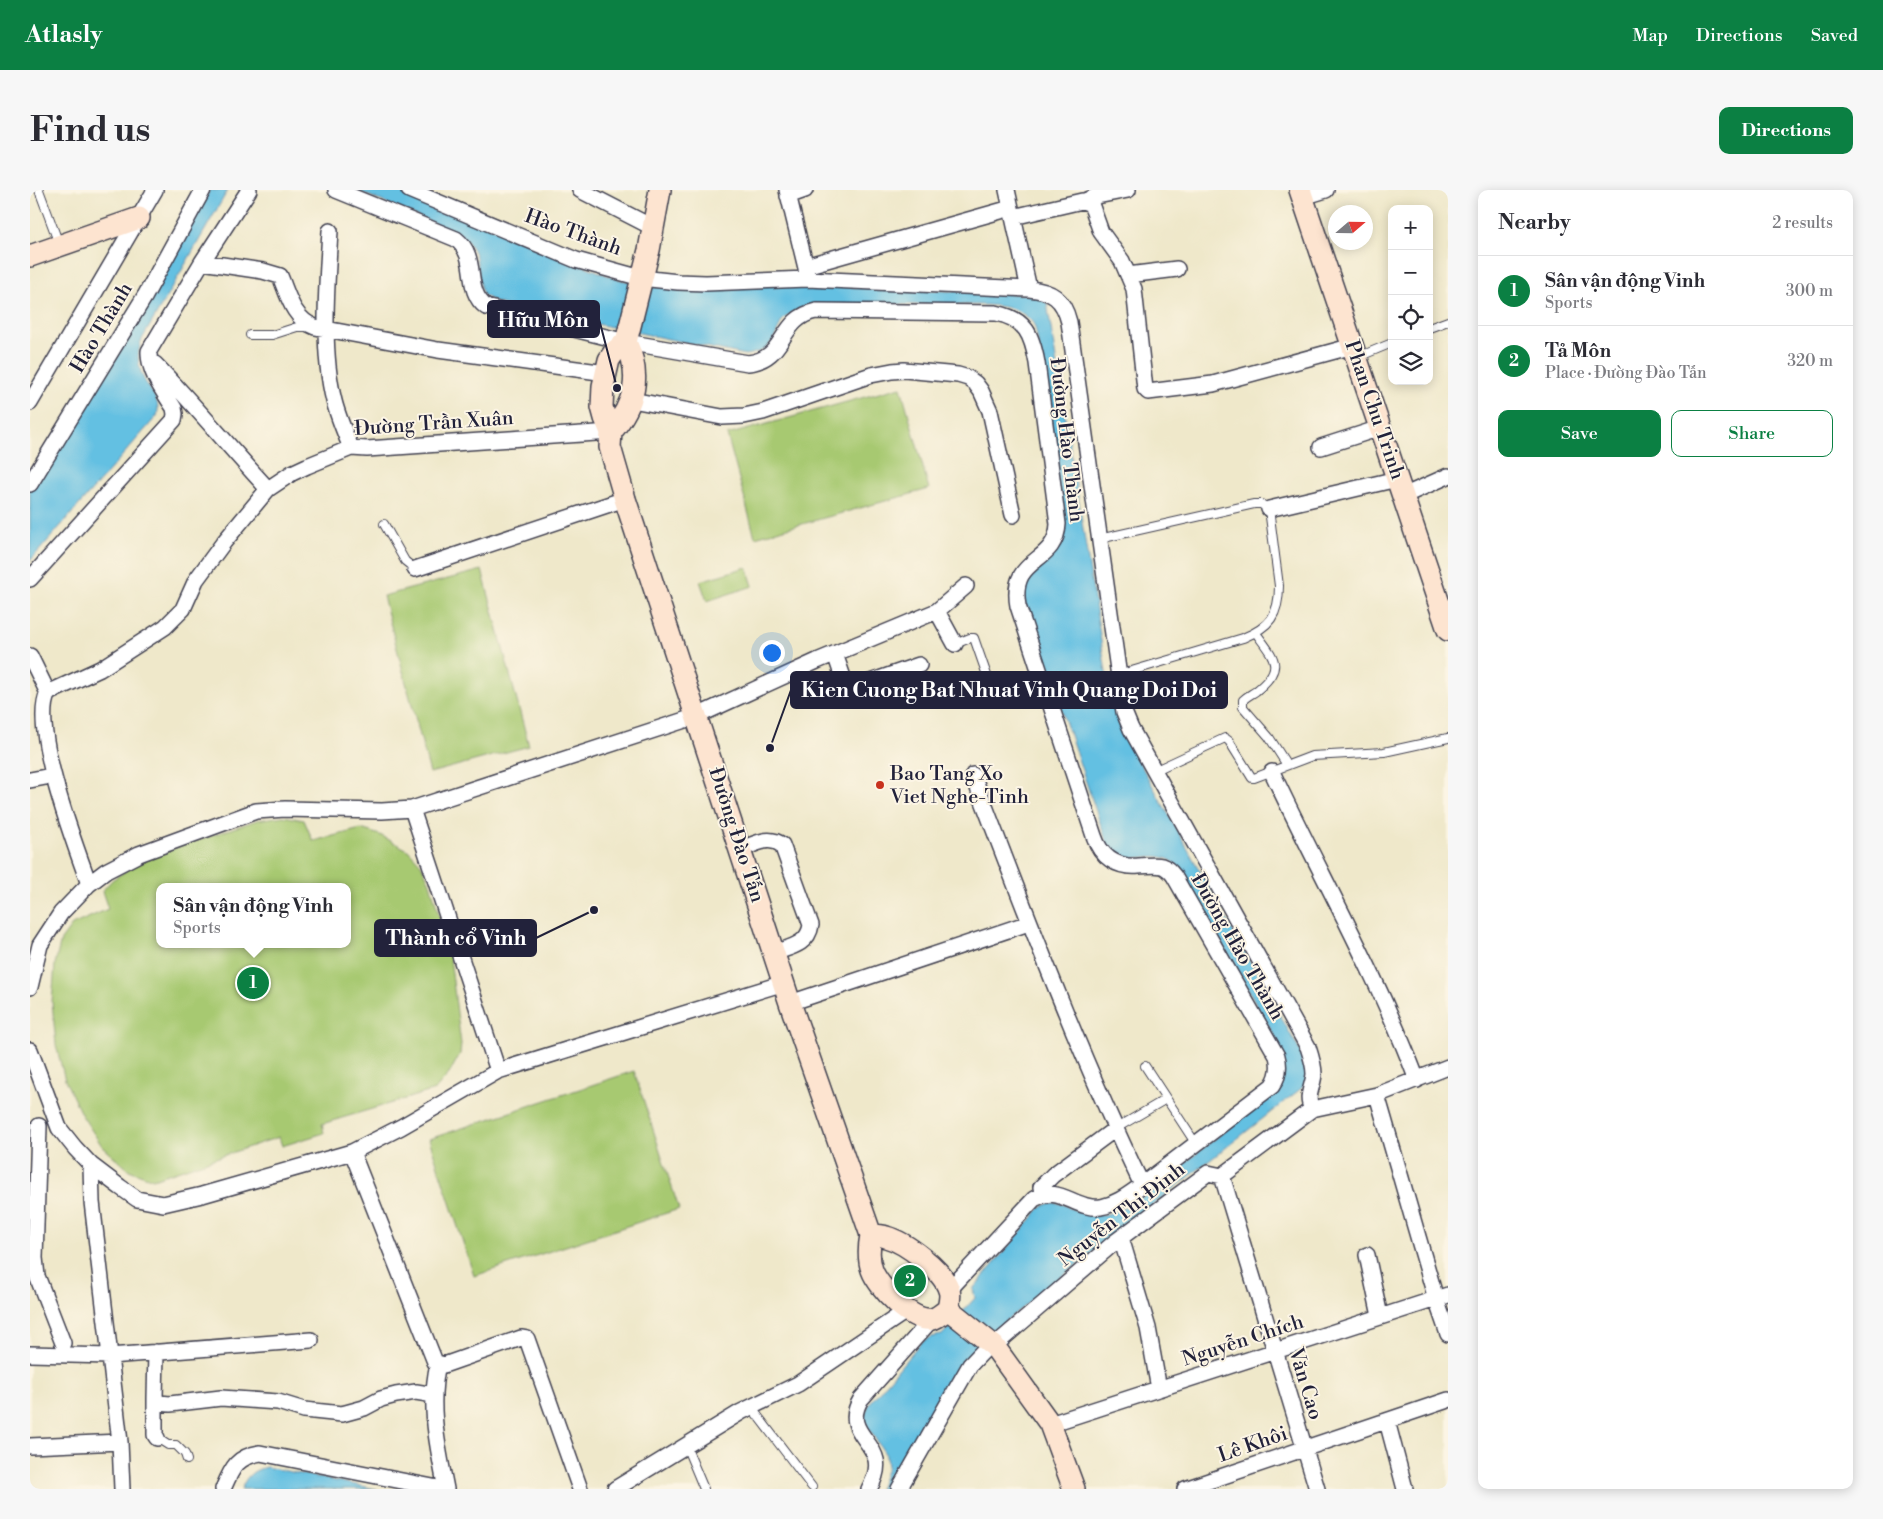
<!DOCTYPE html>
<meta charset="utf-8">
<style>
:root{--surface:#fff;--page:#f7f7f7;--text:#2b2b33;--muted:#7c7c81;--line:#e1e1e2;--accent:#0b8043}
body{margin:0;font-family:"Libre Bodoni",serif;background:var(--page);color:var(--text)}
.controls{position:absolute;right:15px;top:15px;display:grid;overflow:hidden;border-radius:10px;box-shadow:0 2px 12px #0003}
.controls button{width:45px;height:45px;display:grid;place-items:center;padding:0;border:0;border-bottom:1px solid var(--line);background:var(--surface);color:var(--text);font:25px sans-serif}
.compass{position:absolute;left:1298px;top:15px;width:45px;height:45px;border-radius:50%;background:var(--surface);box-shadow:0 2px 12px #0003;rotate:70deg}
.you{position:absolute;left:741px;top:462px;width:18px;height:18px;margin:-12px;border:4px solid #fff;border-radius:50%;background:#1a73e8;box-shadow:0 0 0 8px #1a73e833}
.badge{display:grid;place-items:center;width:32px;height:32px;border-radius:50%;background:var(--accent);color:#fff;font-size:16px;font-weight:700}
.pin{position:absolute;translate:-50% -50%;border:2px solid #fff;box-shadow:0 1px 5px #0006}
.popup{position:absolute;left:126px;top:693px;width:195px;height:65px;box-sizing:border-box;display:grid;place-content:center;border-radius:10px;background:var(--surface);filter:drop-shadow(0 1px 4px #0005);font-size:16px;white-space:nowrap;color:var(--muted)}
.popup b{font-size:19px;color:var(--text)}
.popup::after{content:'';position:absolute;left:50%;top:100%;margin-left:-10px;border:10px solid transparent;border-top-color:var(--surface)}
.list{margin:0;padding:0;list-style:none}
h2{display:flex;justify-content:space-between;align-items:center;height:65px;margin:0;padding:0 20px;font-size:21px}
h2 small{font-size:16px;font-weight:400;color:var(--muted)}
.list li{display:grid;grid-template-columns:32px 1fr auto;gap:15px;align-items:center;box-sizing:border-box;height:70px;padding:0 20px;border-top:1px solid var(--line)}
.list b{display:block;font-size:19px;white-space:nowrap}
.list p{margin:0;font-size:16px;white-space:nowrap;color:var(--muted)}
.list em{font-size:16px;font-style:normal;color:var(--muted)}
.actions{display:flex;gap:10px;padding:15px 20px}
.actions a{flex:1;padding:11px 0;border:1px solid var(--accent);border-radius:10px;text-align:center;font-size:18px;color:var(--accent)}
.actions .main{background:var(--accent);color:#fff}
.icon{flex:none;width:28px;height:28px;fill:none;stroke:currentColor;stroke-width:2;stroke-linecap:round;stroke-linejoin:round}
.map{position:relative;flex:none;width:1418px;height:1299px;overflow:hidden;border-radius:10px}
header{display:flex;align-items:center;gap:30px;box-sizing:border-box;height:70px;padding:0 25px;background:var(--accent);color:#fff}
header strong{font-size:24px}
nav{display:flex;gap:28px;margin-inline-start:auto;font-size:18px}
.intro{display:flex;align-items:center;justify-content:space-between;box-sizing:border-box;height:120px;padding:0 30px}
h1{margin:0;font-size:35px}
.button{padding:12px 22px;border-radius:10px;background:var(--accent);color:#fff;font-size:18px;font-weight:700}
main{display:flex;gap:30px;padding:0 30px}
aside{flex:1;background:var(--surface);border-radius:10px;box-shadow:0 2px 12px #0003}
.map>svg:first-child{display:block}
.green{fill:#a7c971;stroke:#647656;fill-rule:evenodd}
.water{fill:#63c0e2;stroke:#42718e}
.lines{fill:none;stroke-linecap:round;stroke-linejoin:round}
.lane-casing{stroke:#414050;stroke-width:10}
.street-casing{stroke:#414050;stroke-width:18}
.secondary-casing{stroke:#414050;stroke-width:24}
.lane{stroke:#fff;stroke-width:8}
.street{stroke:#fff;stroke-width:15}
.secondary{stroke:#fde4d0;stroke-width:21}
.poi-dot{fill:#c8321e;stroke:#fcf5e5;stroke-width:2}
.labels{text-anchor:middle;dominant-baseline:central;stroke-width:4;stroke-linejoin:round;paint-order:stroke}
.street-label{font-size:20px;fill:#22223b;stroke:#fcf5e5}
.poi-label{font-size:20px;fill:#22223b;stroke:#fcf5e5;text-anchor:start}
.leader{fill:none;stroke:#22223b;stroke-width:2}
.callout-dot{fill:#22223b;stroke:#fcf5e5;stroke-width:2}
.callout{fill:#22223b;stroke:#22223b;stroke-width:2}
.callout-label{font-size:21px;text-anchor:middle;font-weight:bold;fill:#fff}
</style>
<header>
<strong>Atlasly</strong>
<nav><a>Map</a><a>Directions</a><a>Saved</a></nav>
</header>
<div class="intro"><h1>Find us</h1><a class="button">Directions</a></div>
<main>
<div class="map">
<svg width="1418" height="1299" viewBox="0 0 1418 1299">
<rect width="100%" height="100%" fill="#fcf5e5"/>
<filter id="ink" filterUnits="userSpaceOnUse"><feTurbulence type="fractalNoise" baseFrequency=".02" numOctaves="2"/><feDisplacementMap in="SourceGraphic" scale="10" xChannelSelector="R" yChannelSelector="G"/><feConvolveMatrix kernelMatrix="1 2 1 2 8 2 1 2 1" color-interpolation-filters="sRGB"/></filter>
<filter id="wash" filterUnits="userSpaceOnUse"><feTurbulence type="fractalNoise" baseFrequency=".0096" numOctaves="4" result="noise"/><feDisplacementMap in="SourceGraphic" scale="20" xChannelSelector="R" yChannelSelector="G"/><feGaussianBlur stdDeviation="1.12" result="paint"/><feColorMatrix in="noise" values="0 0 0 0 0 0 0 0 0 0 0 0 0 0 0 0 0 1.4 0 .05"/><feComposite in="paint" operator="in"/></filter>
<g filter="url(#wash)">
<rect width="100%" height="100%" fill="#efe8ca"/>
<path class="green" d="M871,197L899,299L725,347L697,245Z
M717,377L723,396L677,411L670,391Z
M452,380L499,556L400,583L353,406Z
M253,626L274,630L283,651L331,639L350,645L378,660L391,674L400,693L419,760L431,854L430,864L419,884L405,900L292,934L294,943L252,956L249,947L123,989L99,980L72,956L51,924L35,890L26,855L22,812L25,774L31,750L42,735L78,719L72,701L82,690L113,669L227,630ZM129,697H317V754H129Z
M604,881L649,1019L444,1086L399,949Z"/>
<path class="water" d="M180,0H198L111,151C108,162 107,171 111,182C116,199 132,206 127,226L0,371V300Z
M325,0H370L584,88L620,97L776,95L1010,105L1017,113L1079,501L1085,523L1096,548L1271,863C1277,876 1280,884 1273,897L964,1140L940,1169L863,1299H849L857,1278L856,1265L835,1233V1224L839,1214L891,1152L901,1147L912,1145L945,1108L943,1099L1012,1016C1030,1009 1033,1015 1049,1022C1071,1031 1092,1020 1111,1008L1247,899L1249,854L1151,682C1148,678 1145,672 1140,670C1119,659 1100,678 1079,659L993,408L994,389L1024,363L1031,353L1033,340L1007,147C1006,142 1005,135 1002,132C991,118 972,116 957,115L783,114C772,117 760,122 752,131C750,134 749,139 747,142C740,158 732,163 715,165L466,113L453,105C444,79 454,63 428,43Z
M236,1277L347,1299H211C217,1286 221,1281 236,1277Z"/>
</g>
<g filter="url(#ink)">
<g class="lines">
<defs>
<path id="lane" d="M9,0L29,54
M1399,138L1418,131
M220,145H242L267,137H280
M1328,167L1362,153
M354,334L375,371L385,379
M1069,349L1224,314H1231L1239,319L1249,396C1249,425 1240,437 1213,448L1088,485
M1226,443C1244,468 1256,477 1226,501C1222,504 1217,506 1213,510V517L1239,547L1257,575
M925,454L940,448H944L959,491
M1126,580L1195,548L1199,551L1222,588H1224L1282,566L1354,562L1418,548
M1115,876L1166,954
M1085,939L1136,909
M721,1217L782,1297
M127,1248L138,1255H146L155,1264L157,1270
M656,1256L674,1299"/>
<path id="street" d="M306,0L426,49C450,68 433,99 456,117L596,152L718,173C757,169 748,129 786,121L966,123C996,129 1002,145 1007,173L1028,334C1026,376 979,365 988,416L1064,646C1071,667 1086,678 1109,676C1116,676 1125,674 1132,676C1138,678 1141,682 1144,686L1247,866C1250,877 1249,886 1242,896L1112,995C1099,1004 1087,1014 1071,1017C1045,1020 1029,994 1004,1009L919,1100
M379,0L546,70L611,88L648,92L676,93L777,89L999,99C1022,101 1033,108 1039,132L1094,522L1101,539L1278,857C1281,866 1284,875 1284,884C1283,897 1275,907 1282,919
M550,0L622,37
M757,0L776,78
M977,0L999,99
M758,6L775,0
M1273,7L1296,0
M1055,11L1067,6L1098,0
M983,27L1052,11L1061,14L1071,42L1092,71L1104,99L1115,199L1118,202L1183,194L1323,156
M300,41C297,93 291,160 304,211C308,227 315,243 321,258
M172,72L233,81L250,86C258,105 263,129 285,137L408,160L576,183
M1098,85L1147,79
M777,89L776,78L779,75L981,18
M125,174C164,214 200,258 238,299
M602,210L692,227L714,226L733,222L841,185L862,181L874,180L928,185L938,188L945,193L951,201L960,221L983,325
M0,213L125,0
M1291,257L1350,238
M0,294L115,106L173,0
M1373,306L1418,286
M1239,319L1367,289
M385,379L595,309
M0,389L144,230L145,224L144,218C133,201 118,181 119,161L172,72L219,0
M907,421L925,454
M805,464L817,499L826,497L889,475
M0,466L18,503
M1242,582C1290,684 1347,784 1387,890
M943,585C996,723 1048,862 1112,995
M0,590L21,586
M382,619L468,881
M711,659C725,654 739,645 752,655L781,735C778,755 760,757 744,763
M59,694C45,655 0,537 18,503L70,479L135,437L153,419L166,390L194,352L238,299L262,283L277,276L321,258L337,259L581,242
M0,797L10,755L31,723L59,694L76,681L109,664L226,621L255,619L352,621L382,619L667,526L787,471L907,421L936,396
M760,813L999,733
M0,860L29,938L45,958L61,975L90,997L107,1009L133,1014L172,1005L322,962L371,937L468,881L754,793
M1347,905L1406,1109L1418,1144
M9,936L5,1068L7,1086L33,1153
M322,962L405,1172L414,1175L491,1148L497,1149L550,1299
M61,975L62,1012L90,1252L92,1299
M1192,986L1287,1299
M1012,1004L1011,997L1023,985L1085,939
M1091,1048L1118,1138L1129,1199
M1337,1065L1350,1126
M964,1156L1085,1052L1178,983L1192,986L1282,919L1347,905L1418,877
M126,1162L125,1208L129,1213L140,1214L191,1208L248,1212L274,1220L312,1224L334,1218L351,1209L366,1205L386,1202L404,1205
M0,1164L80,1166L281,1150
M408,1174C398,1216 408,1258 416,1299
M125,1208V1245L127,1248
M1357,1231L1375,1299
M1020,1234L1418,1105
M0,1256L90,1252
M193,1299C202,1278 206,1267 230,1263L413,1299
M585,1299L711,1222L768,1194L876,1121
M839,1299C867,1252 807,1249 831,1209L902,1129
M869,1299L940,1175L960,1154
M1155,1299L1418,1210"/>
<path id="secondary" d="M630,0L619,60L596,152L585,161L579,170L573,196L572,217L575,228L581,242L580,257L595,309L760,813L841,1045C839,1056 838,1069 842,1080C848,1097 882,1133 902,1129C907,1128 914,1122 918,1119
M1270,0L1418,440
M0,66L109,28
M581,242C605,214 612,186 596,152
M841,1045C846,1045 851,1045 856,1047C875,1052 913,1080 919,1100C921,1105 919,1114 918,1119
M918,1119L964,1156L1020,1234L1044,1299"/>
</defs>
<use href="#lane" class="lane-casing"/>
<use href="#street" class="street-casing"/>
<use href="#secondary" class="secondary-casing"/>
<use href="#lane" class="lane"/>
<use href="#street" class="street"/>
<use href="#secondary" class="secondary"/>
</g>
</g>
<circle class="poi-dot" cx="850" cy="595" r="5"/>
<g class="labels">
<g class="street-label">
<text transform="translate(543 43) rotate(20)">Hào Thành</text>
<text transform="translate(72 138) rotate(-59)">Hào Thành</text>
<text transform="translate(1344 220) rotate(71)">Phan Chu Trinh</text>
<text transform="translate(404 234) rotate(-4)">Đường Trần Xuân</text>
<text transform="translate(1036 250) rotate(83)">Đường Hào Thành</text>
<text transform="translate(706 645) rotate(72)">Đường Đào Tấn</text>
<text transform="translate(1207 757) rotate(60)">Đường Hào Thành</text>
<text transform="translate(1092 1025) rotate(-38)">Nguyễn Thị Định</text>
<text transform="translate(1213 1151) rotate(-18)">Nguyễn Chích</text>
<text transform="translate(1275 1194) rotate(73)">Văn Cao</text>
<text transform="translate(1223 1255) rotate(-19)">Lê Khôi</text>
</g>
<g class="poi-label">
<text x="860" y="584">Bao Tang Xo<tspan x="860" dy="23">Viet Nghe-Tinh</tspan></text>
</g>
</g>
<path class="leader" d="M587 198L569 129M740 558L761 500M564 720L506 748"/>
<g class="callout-dot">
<circle cx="587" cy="198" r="5"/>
<circle cx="740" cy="558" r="5"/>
<circle cx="564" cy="720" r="5"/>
</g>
<g class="callout">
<rect x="458" y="111" width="111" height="36" rx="5"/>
<rect x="761" y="482" width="436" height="36" rx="5"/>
<rect x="345" y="730" width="161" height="36" rx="5"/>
</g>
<g class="callout-label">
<text x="513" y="137">Hữu Môn</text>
<text x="979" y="507">Kien Cuong Bat Nhuat Vinh Quang Doi Doi</text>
<text x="426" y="755">Thành cổ Vinh</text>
</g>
</svg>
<div class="controls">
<button>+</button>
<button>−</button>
<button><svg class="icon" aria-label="locate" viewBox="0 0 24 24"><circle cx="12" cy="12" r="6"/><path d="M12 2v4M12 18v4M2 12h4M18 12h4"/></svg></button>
<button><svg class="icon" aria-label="layers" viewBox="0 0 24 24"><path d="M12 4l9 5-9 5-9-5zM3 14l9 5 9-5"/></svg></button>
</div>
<svg class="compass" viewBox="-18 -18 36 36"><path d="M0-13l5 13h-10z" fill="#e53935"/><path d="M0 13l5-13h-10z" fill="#7c7c81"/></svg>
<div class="you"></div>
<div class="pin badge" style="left:223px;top:793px">1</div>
<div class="popup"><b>Sân vận động Vinh</b>Sports</div>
<div class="pin badge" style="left:880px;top:1091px">2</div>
</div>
<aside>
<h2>Nearby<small>2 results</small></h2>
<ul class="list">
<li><span class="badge">1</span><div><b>Sân vận động Vinh</b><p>Sports</p></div><em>300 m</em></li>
<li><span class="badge">2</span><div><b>Tả Môn</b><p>Place · Đường Đào Tấn</p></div><em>320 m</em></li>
</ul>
<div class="actions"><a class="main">Save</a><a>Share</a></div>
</aside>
</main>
